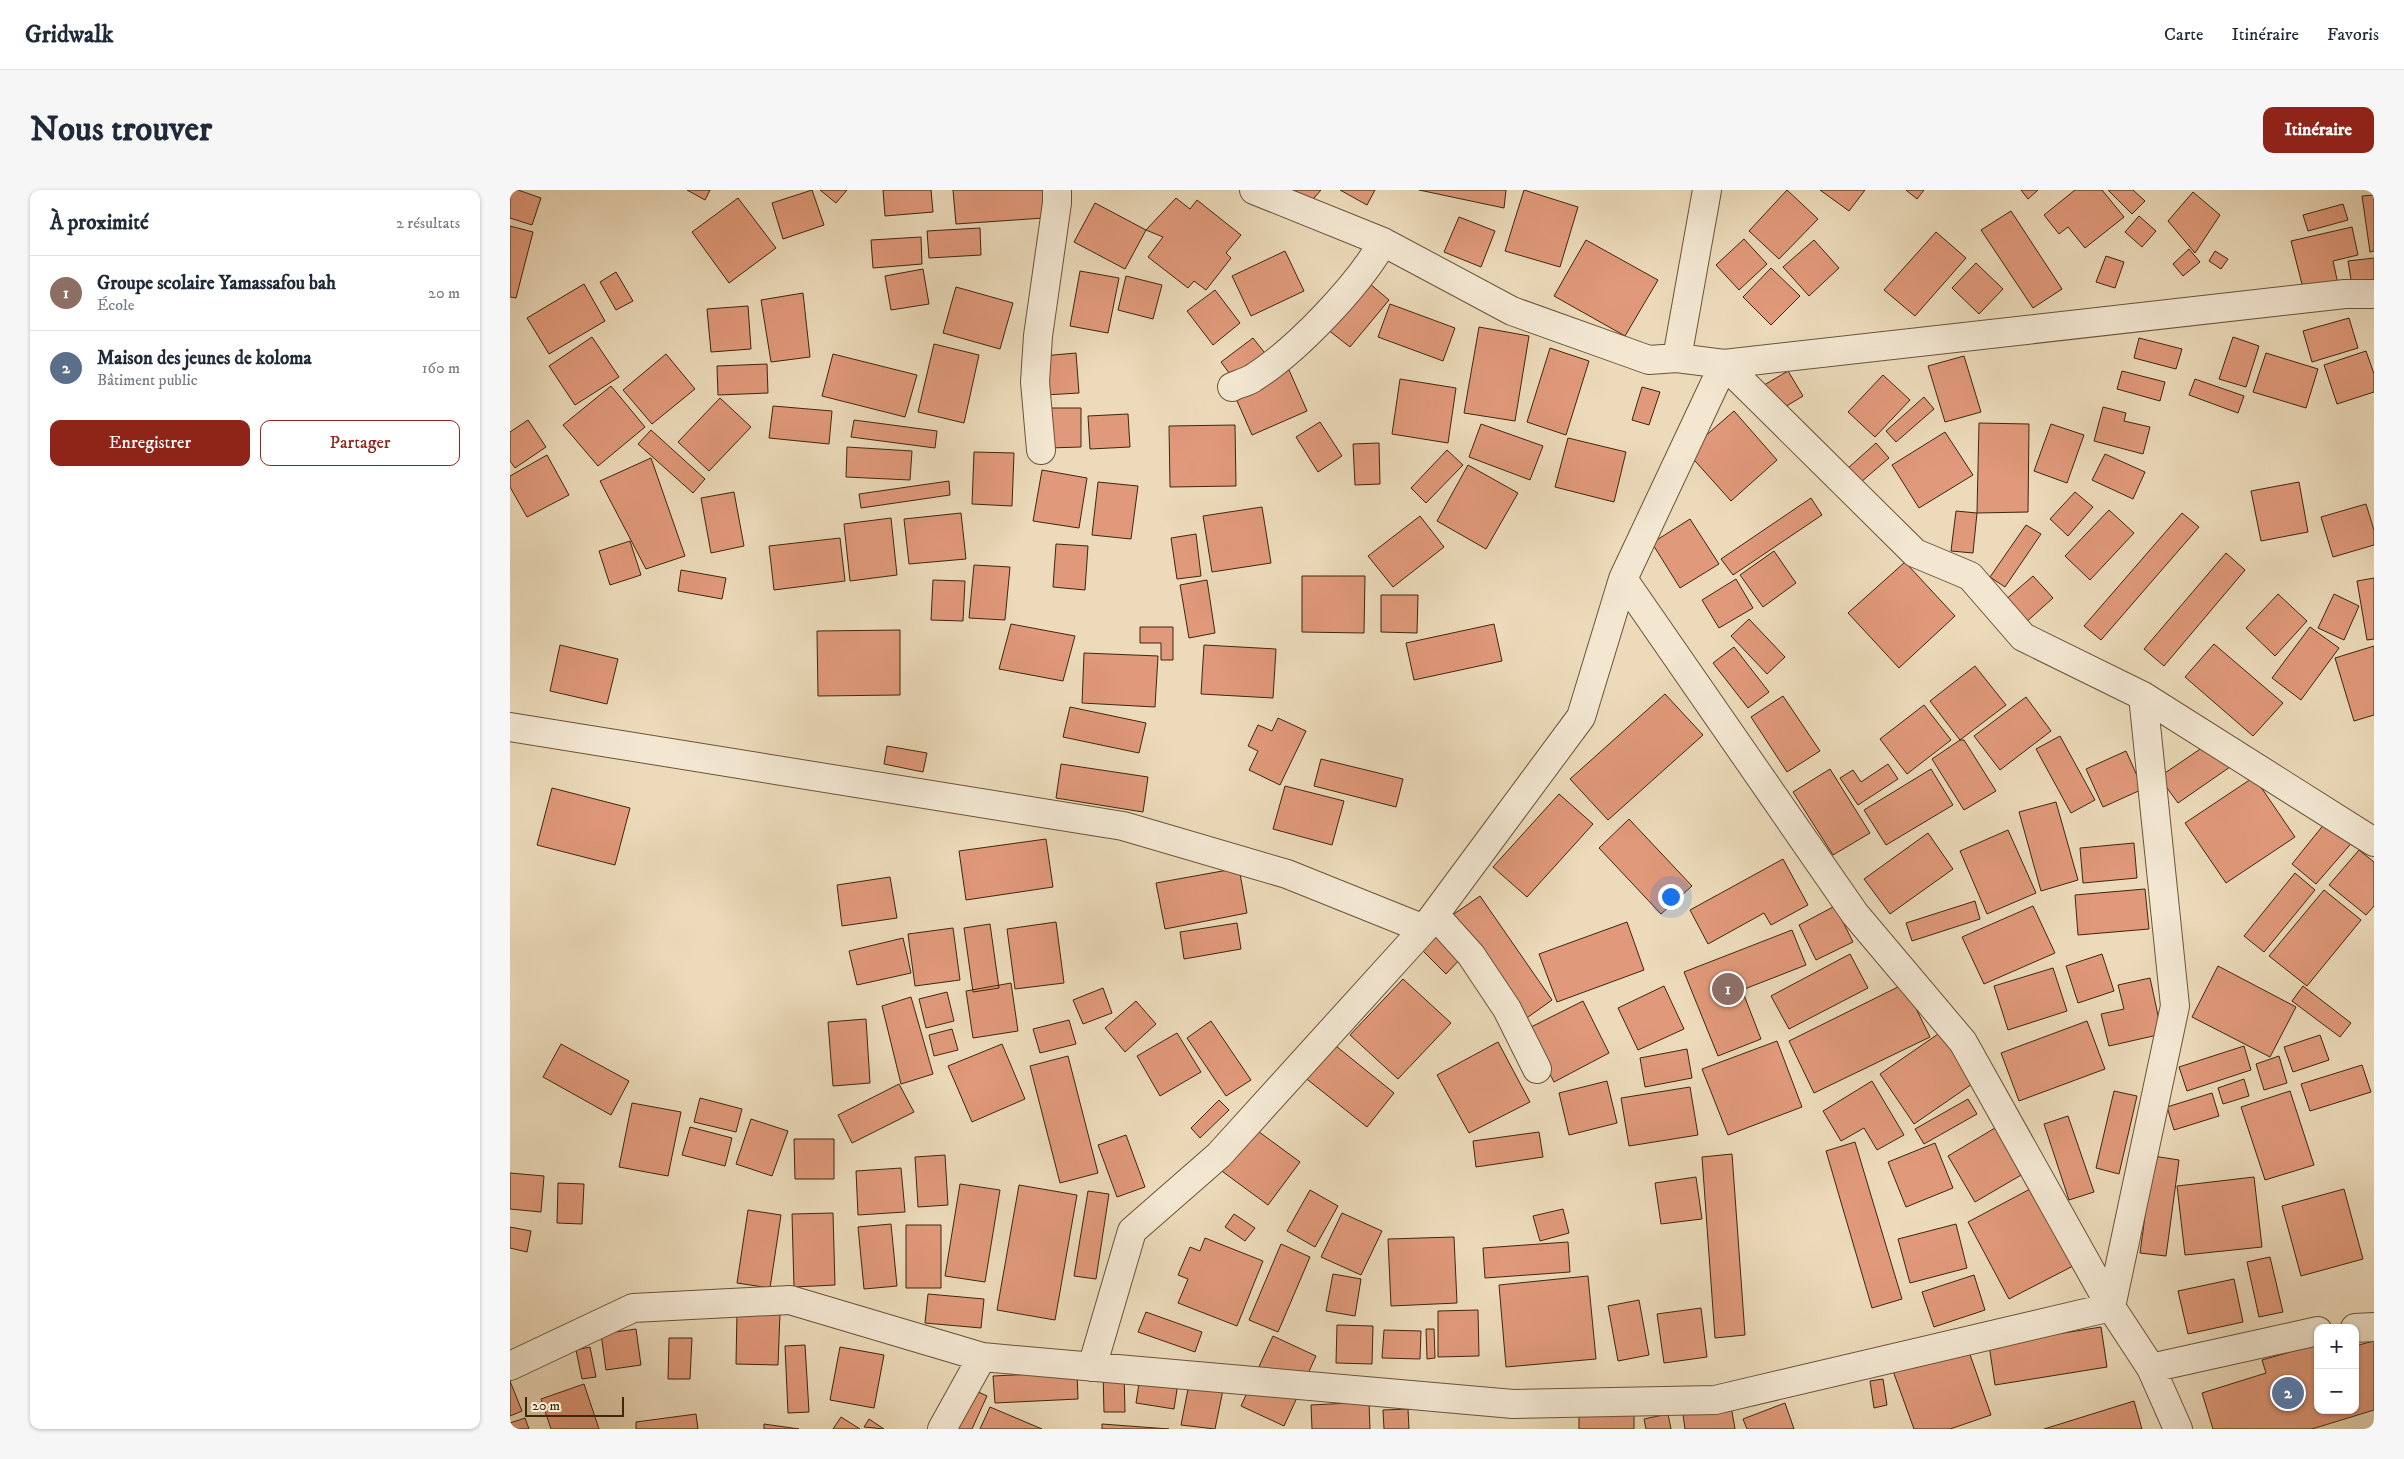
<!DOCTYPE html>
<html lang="fr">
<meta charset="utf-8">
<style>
:root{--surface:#fff;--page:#f6f6f7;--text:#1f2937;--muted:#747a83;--line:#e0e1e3;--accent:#8f2418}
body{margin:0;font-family:"IM FELL DW Pica",serif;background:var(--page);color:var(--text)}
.controls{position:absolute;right:15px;bottom:15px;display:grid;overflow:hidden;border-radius:10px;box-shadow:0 1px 4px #0004}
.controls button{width:45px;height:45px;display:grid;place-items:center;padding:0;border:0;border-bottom:1px solid var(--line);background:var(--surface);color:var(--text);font:25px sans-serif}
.scale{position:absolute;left:15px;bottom:12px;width:99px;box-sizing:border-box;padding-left:5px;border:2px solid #3f270a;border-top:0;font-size:14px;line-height:18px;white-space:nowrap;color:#3f270a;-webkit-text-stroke:4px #f3e7d2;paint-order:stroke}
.you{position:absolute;left:1160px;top:706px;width:18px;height:18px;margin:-12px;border:4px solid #fff;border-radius:50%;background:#1a73e8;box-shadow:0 0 0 8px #1a73e833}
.badge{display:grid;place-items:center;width:32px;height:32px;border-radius:50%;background:var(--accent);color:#fff;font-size:16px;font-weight:700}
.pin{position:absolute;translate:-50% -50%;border:2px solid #fff;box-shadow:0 1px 5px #0006}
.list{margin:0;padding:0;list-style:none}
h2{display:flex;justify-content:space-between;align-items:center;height:65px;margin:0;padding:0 20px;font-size:21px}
h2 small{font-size:16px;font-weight:400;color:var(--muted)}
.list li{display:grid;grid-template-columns:32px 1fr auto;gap:15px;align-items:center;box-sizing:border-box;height:75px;padding:0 20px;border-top:1px solid var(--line)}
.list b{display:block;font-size:19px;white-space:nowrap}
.list p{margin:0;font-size:16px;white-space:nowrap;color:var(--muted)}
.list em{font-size:16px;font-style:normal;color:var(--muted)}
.actions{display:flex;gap:10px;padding:15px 20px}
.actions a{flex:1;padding:11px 0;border:1px solid var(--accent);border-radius:10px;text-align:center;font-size:18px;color:var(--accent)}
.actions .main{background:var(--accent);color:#fff}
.map{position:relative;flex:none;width:1864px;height:1239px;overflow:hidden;border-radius:10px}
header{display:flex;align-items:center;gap:30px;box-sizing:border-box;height:70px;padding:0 25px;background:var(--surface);border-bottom:1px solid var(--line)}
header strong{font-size:24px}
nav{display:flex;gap:28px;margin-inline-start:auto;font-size:18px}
.intro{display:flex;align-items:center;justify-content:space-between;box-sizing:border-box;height:120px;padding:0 30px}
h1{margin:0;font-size:35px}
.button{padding:12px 22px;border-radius:10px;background:var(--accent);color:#fff;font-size:18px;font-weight:700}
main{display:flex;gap:30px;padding:0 30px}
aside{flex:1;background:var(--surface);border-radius:10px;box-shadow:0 1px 4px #0004}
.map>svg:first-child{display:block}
.building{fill:#e0997a;stroke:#3f270a}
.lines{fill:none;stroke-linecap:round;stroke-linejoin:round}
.street-casing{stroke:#6a5436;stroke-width:30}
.street{stroke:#f3e7d2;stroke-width:28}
</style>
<header>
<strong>Gridwalk</strong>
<nav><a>Carte</a><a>Itinéraire</a><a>Favoris</a></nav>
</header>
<div class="intro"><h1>Nous trouver</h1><a class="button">Itinéraire</a></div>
<main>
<aside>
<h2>À proximité<small>2 résultats</small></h2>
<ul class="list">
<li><span class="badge" style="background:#8d6e63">1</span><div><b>Groupe scolaire Yamassafou bah</b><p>École</p></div><em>20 m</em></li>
<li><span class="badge" style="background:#5c6f8a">2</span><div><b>Maison des jeunes de koloma</b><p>Bâtiment public</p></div><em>160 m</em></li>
</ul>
<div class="actions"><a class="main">Enregistrer</a><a>Partager</a></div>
</aside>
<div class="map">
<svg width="1864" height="1239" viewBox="0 0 1864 1239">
<rect width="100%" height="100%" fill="#ecdaba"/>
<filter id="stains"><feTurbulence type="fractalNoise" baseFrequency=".004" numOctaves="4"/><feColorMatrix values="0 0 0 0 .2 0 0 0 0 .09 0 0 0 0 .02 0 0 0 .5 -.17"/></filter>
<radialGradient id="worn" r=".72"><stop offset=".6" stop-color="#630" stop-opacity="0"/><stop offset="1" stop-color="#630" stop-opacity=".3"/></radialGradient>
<path class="building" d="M0,0H8L31,8L22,35L0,28Z
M177,0H200L195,10Z
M302,0L314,35L273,49L262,13Z
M310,0H337L326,13Z
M373,0H421L423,22L375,26Z
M443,0H533L534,28L446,34Z
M781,0H811L798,15Z
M830,0H865L857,15Z
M909,0H996L994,18Z
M1014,0L1068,17L1050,77L995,61Z
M1277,0L1308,29L1269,69L1239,41Z
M1310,0H1355L1339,21Z
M1396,0H1414L1407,9Z
M1511,0H1528L1518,9Z
M1565,0H1592L1614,27L1575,58L1558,37L1549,44L1534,25Z
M1598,0H1623L1635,11L1622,24Z
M1683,2L1710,25L1685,63L1658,31Z
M1864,5V61L1860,62L1852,6Z
M228,8L266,58L219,93L182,42Z
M666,8L680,19L687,10L731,45L716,63L721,68L696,100L684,91L678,98L638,67L653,47L636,40Z
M585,13L636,40L615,79L564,52Z
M1833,14L1838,30L1798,41L1793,25Z
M1501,21L1552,99L1523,118L1471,40Z
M1629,26L1646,41L1632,57L1615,42Z
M949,27L985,41L971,77L934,62Z
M0,36L23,42L6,108L0,107Z
M1842,37L1848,65L1823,71L1828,94L1794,102L1781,51Z
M470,38L471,65L419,68L417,41Z
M1426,42L1456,68L1405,126L1374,100Z
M411,47L412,74L363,78L361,50Z
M1234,49L1257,74L1229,100L1206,75Z
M1076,50L1148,90L1115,146L1044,106Z
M1304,50L1329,78L1299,106L1273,77Z
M1679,59L1690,72L1673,86L1663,74Z
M775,61L794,101L741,126L722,86Z
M1705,61L1718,69L1711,79L1699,71Z
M1596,66L1614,72L1605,98L1586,92Z
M1864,68V99L1843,102L1838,71Z
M1466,73L1493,99L1469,124L1442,98Z
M1261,78L1290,106L1261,135L1233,107Z
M413,79L419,114L381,120L375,86Z
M570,81L609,88L598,143L560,136Z
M106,82L123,111L106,120L90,92Z
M616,86L652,95L643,129L608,120Z
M853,88L879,110L840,157L813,136Z
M74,94L95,131L39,164L17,128Z
M446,97L503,113L490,159L433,143Z
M705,100L730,133L703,155L677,121Z
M293,103L300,167L261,172L251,110Z
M880,114L945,138L933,171L868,147Z
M238,116L241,159L201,162L197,119Z
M1839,128L1848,158L1802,172L1793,141Z
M969,137L1019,146L1005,231L954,223Z
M82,147L109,187L65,215L39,176Z
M1723,147L1749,156L1736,197L1709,189Z
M743,148L758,167L725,191L711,172Z
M1629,148L1672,159L1666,179L1624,168Z
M424,154L469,165L454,233L408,222Z
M1040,158L1079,171L1056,245L1017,232Z
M1856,161L1864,184V202L1827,214L1814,175Z
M566,163L569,203L535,205L532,166Z
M1756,163L1808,179L1796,218L1743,202Z
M156,164L185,199L142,234L113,200Z
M323,164L407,185L395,227L312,206Z
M1454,166L1471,222L1435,232L1418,176Z
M257,174L258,203L208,205L207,176Z
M779,180L797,221L742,245L724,204Z
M1278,181L1293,206L1265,223L1249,198Z
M1612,181L1655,192L1650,211L1607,199Z
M1373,185L1400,210L1365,247L1338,222Z
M890,189L946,198L938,253L882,244Z
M1685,189L1734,206L1728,223L1679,205Z
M101,196L135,237L88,276L53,235Z
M1132,197L1150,202L1139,235L1122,230Z
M1414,207L1424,219L1386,252L1376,241Z
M210,208L241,237L199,281L168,252Z
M263,216L322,221L319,254L259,248Z
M1593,217L1616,223L1614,231L1640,237L1633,264L1584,251Z
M538,218H571V257L538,258Z
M1224,221L1267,270L1221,311L1177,262Z
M618,224L620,257L580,259L578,226Z
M18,230L36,257L5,278L0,271V242Z
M344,230L427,241L425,258L341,247Z
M810,232L832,266L808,282L786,247Z
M1469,233L1519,234L1518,322L1467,323Z
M971,234L1033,256L1020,290L959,267Z
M1541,234L1574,245L1557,293L1524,281Z
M725,235L726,296L660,297L659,236Z
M141,240L195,289L183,303L128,254Z
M1435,242L1463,285L1409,318L1382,275Z
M1058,248L1116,262L1104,312L1045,297Z
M869,253L870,294L845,295L843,254Z
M1366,253L1379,268L1351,292L1338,278Z
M337,257L402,261L400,290L336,287Z
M937,260L953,275L916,313L901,298Z
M464,262L504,263L502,316L462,314Z
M1595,264L1635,282L1623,309L1582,290Z
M37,265L59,305L17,327L0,297V286Z
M141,268L175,366L136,379L90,291Z
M958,275L1008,303L976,359L927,331Z
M532,280L577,288L569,338L523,331Z
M439,291L440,305L351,318L349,304Z
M588,292L628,296L621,349L582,345Z
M1789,292L1798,342L1751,351L1741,301Z
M224,302L234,356L201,363L191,308Z
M1565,302L1583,317L1558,346L1540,329Z
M1301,308L1312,325L1223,385L1211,369Z
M1856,314L1864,340V355L1823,367L1811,327Z
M752,317L761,373L702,382L693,326Z
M1599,320L1624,343L1580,390L1555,366Z
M1446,321L1467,323L1463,363L1441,361Z
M451,323L456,369L399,374L394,329Z
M1672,323L1689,337L1591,450L1574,436Z
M910,326L934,357L883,397L858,366Z
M381,328L387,385L340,391L334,334Z
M1180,329L1209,374L1170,398L1142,353Z
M1516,335L1531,344L1495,397L1480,387Z
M686,344L691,386L667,389L661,348Z
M330,348L335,391L264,400L259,356Z
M120,351L131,385L100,395L89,361Z
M546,354L578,356L575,400L543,397Z
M1264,361L1286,393L1253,417L1230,385Z
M1716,363L1735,380L1654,476L1634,459Z
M1395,372L1445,426L1389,478L1338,423Z
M464,375L500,377L495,430L459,428Z
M171,380L216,388L212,409L168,401Z
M792,386H855L854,443L792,442Z
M1523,386L1543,408L1514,434L1494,411Z
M1864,388V449L1857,450L1847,391Z
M1226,389L1243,418L1209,438L1192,410Z
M423,390L455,391L453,431L421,430Z
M697,390L705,443L679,448L670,395Z
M1768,404L1797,431L1765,466L1736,438Z
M1824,404L1849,416L1834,450L1808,438Z
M871,405H908L907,443L871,442Z
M1239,429L1275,467L1257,484L1221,446Z
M501,434L565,446L553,491L489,479Z
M984,434L992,471L904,490L896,453Z
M630,437H663V470H651V453H630Z
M1800,437L1829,458L1791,510L1762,488Z
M390,440V505L308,506L307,441Z
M1704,454L1773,513L1743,546L1675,487Z
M50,455L108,469L97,514L40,501Z
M694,455L766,459L763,508L691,504Z
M1864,456V525L1844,531L1825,468Z
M1224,457L1259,502L1238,518L1203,473Z
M574,463L648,466L645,517L572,513Z
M1465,476L1496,515L1450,550L1420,511Z
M1155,504L1193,545L1098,630L1060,589Z
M1273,506L1310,561L1277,582L1241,527Z
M1516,507L1541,541L1490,580L1464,546Z
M1414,515L1441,550L1397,584L1370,549Z
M560,517L636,533L629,563L553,547Z
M768,528L796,541L770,595L739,580L748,561L738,556L748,535L762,541Z
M1550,546L1585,610L1561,623L1526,559Z
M1450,550H1454L1486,601L1454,620L1422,569Z
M1702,551L1720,577L1668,613L1649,587Z
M377,556L417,563L413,582L374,574Z
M1616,561L1633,599L1593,617L1576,579Z
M811,569L893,589L886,617L804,596Z
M551,574L638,587L633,622L546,608Z
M1378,574L1388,589L1348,615L1330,588L1343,580L1351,592Z
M1320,579L1360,643L1323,665L1283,602Z
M1421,579L1443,615L1376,655L1354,620Z
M1744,587L1785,647L1716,693L1675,633Z
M775,596L834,611L822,655L763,639Z
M42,598L120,618L105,675L27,655Z
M1049,604L1083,634L1017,707L983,677Z
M1546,612L1568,690L1531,701L1509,622Z
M1819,628L1845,649L1806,694L1782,674Z
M1119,629L1182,696L1151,724L1089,658Z
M1498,640L1526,703L1477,724L1450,661Z
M1418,643L1443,679L1380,724L1354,689Z
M536,649L543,697L456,710L449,661Z
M1624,653L1627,688L1573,693L1570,658Z
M1849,660L1864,672V716L1856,725L1819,695Z
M1273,669L1298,715L1261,735L1254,723L1198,754L1180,720Z
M729,678L737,723L655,739L646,693Z
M1785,683L1805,700L1754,762L1734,746Z
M380,687L387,728L332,736L327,695Z
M1635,699L1639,739L1568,745L1565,705Z
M1814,700L1851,730L1797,796L1759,766Z
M970,706L1042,810L1014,830L941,726Z
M1465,711L1470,729L1402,751L1396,733Z
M1325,716L1343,752L1306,770L1289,735Z
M1523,716L1545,763L1474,794L1452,747Z
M546,732L554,793L505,799L497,739Z
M1117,732L1134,780L1047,812L1029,764Z
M727,733L731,759L674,769L670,742Z
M480,734L489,798L463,802L454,738Z
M443,738L450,790L405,796L398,744Z
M1282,740L1296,775L1232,800L1251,849L1208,866L1174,782Z
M928,741L953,766L936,784L911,759Z
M393,748L401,783L347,795L339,761Z
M1340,764L1358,798L1279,839L1261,806Z
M1592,764L1604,801L1568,813L1556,776Z
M1708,776L1786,817L1760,867L1682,827Z
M1543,778L1557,821L1498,840L1484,796Z
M1640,788L1652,844L1599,856L1591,824L1614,819L1608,795Z
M893,789L941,833L888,889L840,845Z
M501,793L508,841L463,848L456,801Z
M1394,794L1420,847L1304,903L1279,851Z
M1154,796L1174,839L1128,860L1108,818Z
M1793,796L1841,833L1830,847L1782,811Z
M593,798L602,823L573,834L563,810Z
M437,802L444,831L416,838L409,809Z
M401,807L423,884L391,894L372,816Z
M626,811L646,834L615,862L595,838Z
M1073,811L1099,863L1044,892L1017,839Z
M356,829L360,893L323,896L318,832Z
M559,830L566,854L530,863L523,839Z
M701,831L741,890L716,906L677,848Z
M1577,831L1595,879L1509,911L1491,863Z
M442,839L448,860L424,866L419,845Z
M1431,842L1465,892L1404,934L1370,884Z
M667,843L691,882L650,906L627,866Z
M1810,845L1819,870L1783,882L1774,857Z
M1267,851L1292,917L1218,945L1192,879Z
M821,852L884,903L857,937L793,886Z
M988,852L1020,912L959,943L927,885Z
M51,854L119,891L101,925L33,887Z
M492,854L515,909L462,932L438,876Z
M1734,856L1741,880L1677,901L1669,877Z
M1177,859L1182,888L1135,897L1130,868Z
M558,866L588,983L550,993L520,876Z
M1769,866L1777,893L1754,900L1746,874Z
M1852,875L1861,902L1800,921L1791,894Z
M1734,889L1739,906L1713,914L1708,898Z
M1097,891L1107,933L1059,945L1049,903Z
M1362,891L1394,945L1367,960L1354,938L1331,951L1313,921Z
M389,894L404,922L342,953L328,925Z
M1180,897L1188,945L1119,956L1111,908Z
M1604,901L1627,906L1609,984L1586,978Z
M1780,901L1804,975L1755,990L1731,917Z
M1702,903L1709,926L1664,940L1657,917Z
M190,908L232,919L226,942L184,932Z
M1458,909L1467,924L1414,954L1405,939Z
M709,910L719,920L690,948L681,938Z
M122,913L171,922L158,986L109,977Z
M1558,926L1584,1002L1559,1010L1534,934Z
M241,929L278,941L262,986L226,974Z
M741,936L790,972L758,1015L709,979Z
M180,937L222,948L215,976L172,965Z
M1485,938L1513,984L1465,1012L1438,966Z
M1029,942L1033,967L966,977L963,951Z
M616,945L635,997L607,1007L588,955Z
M284,949H324V989H285Z
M1345,952L1392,1109L1362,1118L1316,961Z
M1425,953L1443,998L1396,1017L1378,972Z
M1222,964L1235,1145L1205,1148L1192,967Z
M435,965L438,1015L408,1017L405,967Z
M1643,966L1669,970L1656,1066L1630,1063Z
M391,978L395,1022L348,1025L346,981Z
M0,983L34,986L31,1022L0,1019Z
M1186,987L1192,1029L1151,1034L1145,993Z
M1744,987L1752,1057L1675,1065L1667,996Z
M48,993L74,994L72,1034L47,1033Z
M450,994L490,1000L475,1092L435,1086Z
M509,995L567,1005L545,1130L487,1120Z
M1522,998L1563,1076L1499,1109L1458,1032Z
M1834,999L1853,1069L1791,1086L1772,1016Z
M800,1000L828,1016L805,1057L777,1041Z
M578,1001L599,1004L586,1089L564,1086Z
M1053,1019L1059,1043L1030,1051L1023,1026Z
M238,1020L271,1025L260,1098L227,1093Z
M323,1023L325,1095L284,1097L282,1024Z
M832,1023L872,1041L851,1085L811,1067Z
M724,1024L745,1038L735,1051L715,1037Z
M381,1034L387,1096L354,1099L348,1037Z
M1446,1034L1457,1078L1400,1093L1388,1049Z
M396,1035H431V1098H396Z
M0,1037L21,1041L17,1062L0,1058Z
M944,1047L947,1113L881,1116L878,1049Z
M695,1048L753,1071L727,1136L668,1113L678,1089L668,1085L680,1057L690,1061Z
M1058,1052L1060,1082L975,1088L973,1058Z
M771,1054L800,1067L768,1142L739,1130Z
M1760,1067L1773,1122L1749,1127L1737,1072Z
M823,1084L851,1089L845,1126L816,1121Z
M1464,1085L1475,1120L1424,1137L1412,1102Z
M1078,1086L1086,1169L996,1177L989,1095Z
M1724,1089L1733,1132L1678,1144L1668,1101Z
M418,1104L474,1109L471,1138L415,1133Z
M1129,1110L1139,1165L1108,1171L1098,1116Z
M1191,1118L1197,1167L1154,1173L1147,1124Z
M968,1120L969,1166L928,1167V1121Z
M227,1122L270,1123L268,1175L226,1174Z
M636,1122L692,1142L685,1162L628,1142Z
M827,1135L863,1136L862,1174L826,1173Z
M1591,1137L1597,1177L1485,1195L1479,1155Z
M126,1139L131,1175L96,1180L91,1144Z
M916,1139H924L925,1168L917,1169Z
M874,1140L911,1141L910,1169L872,1168Z
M763,1146L806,1166L774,1236L731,1216Z
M159,1148H182L180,1189H158Z
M1864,1151V1220L1802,1239H1703L1692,1203L1756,1183L1752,1170L1808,1154V1220H1845V1156Z
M295,1155L299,1222L278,1223L275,1156Z
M1457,1156L1481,1225L1440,1239H1404L1383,1181Z
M80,1157L86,1187L72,1189L66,1160Z
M330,1157L374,1165L364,1218L320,1210Z
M593,1181H614L615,1222H594Z
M567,1182L568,1209L485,1213L483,1186Z
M630,1187L668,1193L664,1219L626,1213Z
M1373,1189L1377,1215L1364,1218L1360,1191Z
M0,1191L12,1221L0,1226Z
M74,1194L89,1239H41L31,1209Z
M679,1194L713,1200L705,1239L671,1235Z
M462,1199L477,1206L462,1239H443Z
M1624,1211L1632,1239H1534Z
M859,1212L860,1239H802L801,1215Z
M1275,1213L1284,1239H1237L1233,1229Z
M1221,1216L1225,1239H1175L1173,1225Z
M480,1217L532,1239H470Z
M898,1219L899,1239H874L873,1220Z
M186,1224L188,1239H126V1232Z
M1158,1224L1161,1239H1136L1134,1229Z
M1124,1225V1239H1069V1226Z
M331,1227L350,1239H323Z
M15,1228L19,1239H0V1233Z
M359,1229L374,1239L354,1237Z
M254,1234L289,1239H254Z
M592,1234L659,1239H592Z"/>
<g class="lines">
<defs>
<path id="street" d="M744,0L873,52L1002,121L1139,170L1167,168L1214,174L1835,104H1864
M1167,168L1197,0
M722,197C728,194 737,192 743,188C786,161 848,96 873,52
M531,260L525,192L528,146L547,13V0
M1113,389L1345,724L1453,852L1601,1117L1641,1178L1668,1239
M0,537L613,636L777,684L914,739
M925,725L961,765L997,819L1027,879
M1845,1138L1864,1137
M0,1176L123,1118L280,1110L472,1167L1003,1214L1205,1210L1601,1117L1665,816L1633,506
M582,1177L622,1041L709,965L914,739L1071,527L1113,389L1214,174L1405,363L1460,386L1513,447L1633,506L1864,652
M1641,1178L1808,1141
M432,1239L472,1167"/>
</defs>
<use href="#street" class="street-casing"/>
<use href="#street" class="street"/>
</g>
<rect width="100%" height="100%" filter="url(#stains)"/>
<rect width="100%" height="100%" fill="url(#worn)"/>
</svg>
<div class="controls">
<button>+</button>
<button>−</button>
</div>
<div class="scale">20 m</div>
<div class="you"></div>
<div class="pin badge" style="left:1218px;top:799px;background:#8d6e63">1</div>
<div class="pin badge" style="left:1778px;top:1203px;background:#5c6f8a">2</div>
</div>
</main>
